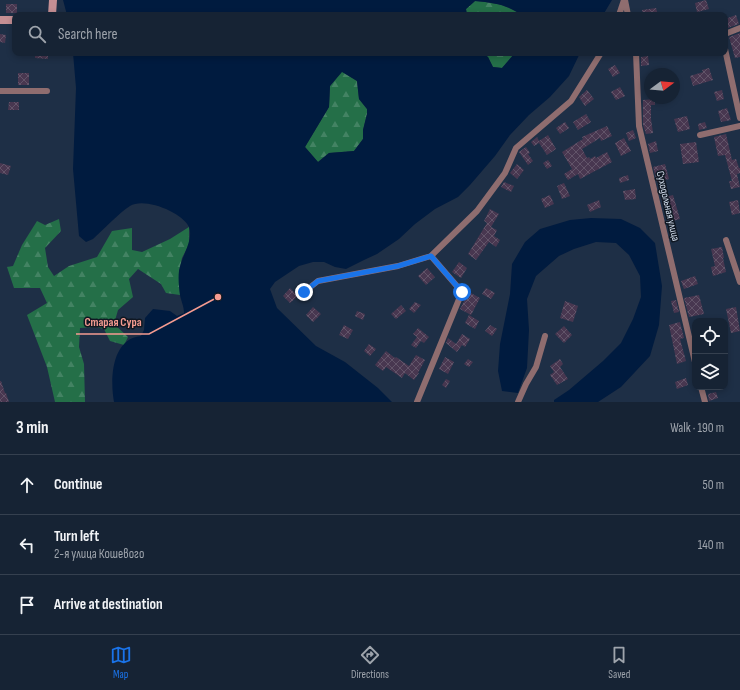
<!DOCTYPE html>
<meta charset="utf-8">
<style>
:root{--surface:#162334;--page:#232f40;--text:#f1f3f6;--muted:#9ea4ac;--line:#35404f;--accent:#1a73e8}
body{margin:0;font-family:"Sofia Sans Condensed",sans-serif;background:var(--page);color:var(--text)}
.controls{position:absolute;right:12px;bottom:12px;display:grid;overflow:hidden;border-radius:8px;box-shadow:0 2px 6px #0003}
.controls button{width:36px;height:36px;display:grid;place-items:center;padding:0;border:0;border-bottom:1px solid var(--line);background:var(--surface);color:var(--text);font:20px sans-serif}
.compass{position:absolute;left:644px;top:68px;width:36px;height:36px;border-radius:50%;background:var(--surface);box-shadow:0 2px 6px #0003;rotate:74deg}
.stop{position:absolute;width:12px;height:12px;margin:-9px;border:3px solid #1a73e8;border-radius:50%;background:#fff}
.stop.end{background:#1a73e8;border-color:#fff;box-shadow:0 1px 4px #0008}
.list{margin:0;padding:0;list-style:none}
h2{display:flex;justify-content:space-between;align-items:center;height:52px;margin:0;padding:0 16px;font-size:17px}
h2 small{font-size:13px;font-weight:400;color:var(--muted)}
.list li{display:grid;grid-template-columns:26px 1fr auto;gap:12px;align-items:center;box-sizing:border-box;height:60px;padding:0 16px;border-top:1px solid var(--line)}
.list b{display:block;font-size:15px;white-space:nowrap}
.list p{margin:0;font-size:13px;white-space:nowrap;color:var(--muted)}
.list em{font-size:13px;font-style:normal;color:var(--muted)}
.icon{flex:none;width:22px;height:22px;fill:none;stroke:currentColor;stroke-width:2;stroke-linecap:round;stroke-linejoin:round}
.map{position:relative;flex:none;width:740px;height:402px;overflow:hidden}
.search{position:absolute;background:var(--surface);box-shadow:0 2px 6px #0003;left:12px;right:12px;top:12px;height:44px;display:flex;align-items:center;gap:10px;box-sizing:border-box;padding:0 14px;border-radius:8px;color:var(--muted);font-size:15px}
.sheet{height:232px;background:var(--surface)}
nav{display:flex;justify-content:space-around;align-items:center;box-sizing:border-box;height:56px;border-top:1px solid var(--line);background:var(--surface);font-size:11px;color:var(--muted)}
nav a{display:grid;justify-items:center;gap:2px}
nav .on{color:var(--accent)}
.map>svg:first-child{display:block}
.forest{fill:url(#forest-firs)}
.water{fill:#001b3f;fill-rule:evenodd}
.building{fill:url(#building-cross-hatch)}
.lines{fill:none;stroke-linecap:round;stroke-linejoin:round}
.street{stroke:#8f6d6f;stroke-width:6}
.secondary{stroke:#c58f94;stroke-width:8}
.route{stroke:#1a73e8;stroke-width:5}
.labels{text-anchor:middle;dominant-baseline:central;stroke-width:3;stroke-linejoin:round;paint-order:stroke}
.street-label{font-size:11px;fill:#d2ddec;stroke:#0f1722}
.leader{fill:none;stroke:#f59c91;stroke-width:1.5}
.callout-dot{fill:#f59c91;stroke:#0f1722;stroke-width:1.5}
.callout-label{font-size:12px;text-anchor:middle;font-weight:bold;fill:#f59c91;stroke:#0f1722;stroke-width:3;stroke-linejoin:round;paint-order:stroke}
</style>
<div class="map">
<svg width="740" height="402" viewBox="0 0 740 402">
<defs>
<pattern id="forest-firs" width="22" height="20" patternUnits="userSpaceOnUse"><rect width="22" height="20" fill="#246f48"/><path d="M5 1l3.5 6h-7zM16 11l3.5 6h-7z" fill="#438363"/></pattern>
<pattern id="building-cross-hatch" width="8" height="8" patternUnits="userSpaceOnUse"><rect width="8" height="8" fill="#483750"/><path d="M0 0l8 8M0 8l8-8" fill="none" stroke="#625469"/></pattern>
</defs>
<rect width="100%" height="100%" fill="#1e2f46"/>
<path class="forest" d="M475,1C495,3 505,4 522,15H467L466,9Z
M482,53H515L502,68L493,67L488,57Z
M342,71L357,81L359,99L367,109V114L363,130V139L354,151L329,153L318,162L305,147L329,107L330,86Z
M59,219L61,231L45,248L48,267L54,276L69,266L97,257L112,231L132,228V250L142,252L170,239L189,227V244L182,258L179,272L180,295L166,293L161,284L138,269L129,279L133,297L118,310L114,324L128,337L124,345L110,341L104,329L96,327L80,328L79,347L84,364L85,402H55L47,367L27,315L47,303L40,288H14L7,267L13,266L22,245L37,221L45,225Z"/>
<path class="water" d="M63,0H612L603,15H522C505,4 495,3 475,1L466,9L467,15H67Z
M73,53H482L488,57L493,67L502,68L515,53H580L569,76L550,97L529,115L510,135L495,156L470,185L458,197L435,209L415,224L399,239L377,254L364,260L346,269L335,267L324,262H313L299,266L275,282L270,289L277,308L316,346L345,362L378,388L392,402H114C110,380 111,339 141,336L144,330L145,318L153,309L170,311L177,316L184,313C184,306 181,301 180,295C179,288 178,278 179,271C181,257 194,240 189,227C182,212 144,197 130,206C119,213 103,230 93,239L86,242L79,236L73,169L76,88ZM342,72L357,81L359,99L367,109V114L363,130V139L354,151L329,153L318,162L305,147L329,107L330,86Z
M591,218L621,219L640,228L655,243L662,286L659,325L650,356L621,387L598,402H554V400L569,390L603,361L621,343L633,319L641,297L640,276L629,255L616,243L596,242L574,249L559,256L536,276L527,299L529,330L527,368L518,393L502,391L498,371L500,344L510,294L512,264L525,242L540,229L570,220Z"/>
<path class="building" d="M706,0L709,9L697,12L695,3Z
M6,4H17V13H6Z
M656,8L658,15H643L642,10Z
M736,15L739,24L725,29V19Z
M740,33V57L735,58L729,37Z
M0,34L6,35L5,43L0,42Z
M35,53H48V59L35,58Z
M648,56L649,65L641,66V57Z
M615,65L620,73L613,77L608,69Z
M709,68L713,80L693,86L690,76L703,72L702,70Z
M18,73H29V85H18Z
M620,87L625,96L616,100L611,92Z
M587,90L594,99L585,106L579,97Z
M722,90L724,99L717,101L714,92Z
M655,99V105H651V119L653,133L646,134L643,125V100Z
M9,102H19V110H8Z
M727,108L731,120L721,122L718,111Z
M586,114L591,122L578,130L573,122Z
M687,116L690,129L678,132L674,119Z
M565,122L569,128L560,134L556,128Z
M705,122L707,128L699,130L698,124Z
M607,126L612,136L601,141L600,138L582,149L587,158L589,157L590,159L595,156L596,158L607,152L612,162L580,179L578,174L568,180L564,174L572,169L562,152L583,139L582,137Z
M633,130L636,138L629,141L626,133Z
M726,134L732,160L736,159L739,168H740V173L737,174L740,187L731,189L729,181H732L725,155L718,156L714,137Z
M548,135L556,149L547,155L539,143L534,146L531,142L537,137L539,141Z
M624,138L631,151L621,156L615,143Z
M656,141L658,151L650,153L648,144Z
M696,142L699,162L683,164L680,144Z
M526,147L530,153L528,154L533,161L528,165L519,152Z
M548,160L552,166L547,169L543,163Z
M0,163L11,166L8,175L0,173Z
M517,164L524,170L517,179L510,173Z
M665,164L669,179L657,182L653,167Z
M628,175L629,180L620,183L619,178Z
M504,182L514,186L511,192L501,187Z
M564,183L570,196L562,199L557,186Z
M635,189L636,199L625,200L623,191Z
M550,195L554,204L545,208L541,199Z
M673,195L680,219L669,222L666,210L665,211L661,198Z
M599,200L601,207L590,212L587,205Z
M738,200L740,213L732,215L729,202Z
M490,209L499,214L491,227L497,230L494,236L500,240L496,247L489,242L476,260L468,254L487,223L484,221Z
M722,247L724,258H723L726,272L713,276L711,267L715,266L711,249Z
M459,262L467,268L461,278L452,272Z
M427,268L435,277L426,285L418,276Z
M695,276L698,284L684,289L681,281Z
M290,288L298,296L290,303L283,296Z
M486,288L495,293L491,299L482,294Z
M469,292L480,298L471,315L460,309Z
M699,295L704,314L689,317L684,298Z
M676,300L679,312L674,313L671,301Z
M565,301L578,306L573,322L560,318Z
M415,302L421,305L414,313L409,309Z
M401,305L406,311L396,319L391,314Z
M313,307L321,314L313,322L306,315Z
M736,307L740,331L731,333L726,309Z
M357,311L365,314L363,320L355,316Z
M469,315L479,321L475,329L465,323Z
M680,322L684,338L680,339L686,361L677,364L669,325Z
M344,325L353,330L348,339L339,335Z
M490,325L497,329L492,336L485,331Z
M564,326L572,335L564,343L555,334Z
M418,328L429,337L424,343L421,341L416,348L411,345L417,337L413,334Z
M462,334L470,339L465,347L462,345L457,352L446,343L448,338L456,344Z
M369,344L376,349L370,356L364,351Z
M386,351L395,358L396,357L409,366L416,355L425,360L418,373H419L414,380L405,373L402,378L386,367L383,371L375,365Z
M445,357L454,362L448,374L439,369Z
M468,359L473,362L469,367L464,364Z
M560,359L563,364L560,367L568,379L557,385L550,375L554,372L550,366Z
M686,378L688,385L677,389L675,382Z
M446,379L450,381L446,388L442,385Z
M0,381H1L5,393H6L9,402H0Z
M716,392L718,398L709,401L708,394Z"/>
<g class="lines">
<path class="street" d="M625,0L628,15
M619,15L624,0
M725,34L740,28
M725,49L740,118
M636,53L639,126L695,362
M0,91H47
M700,135L740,126
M726,240L740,282
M304,292L318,281L398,266L431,256L477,211L505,173L516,148L571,101L601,53
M701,387L705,402
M417,402L462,292L431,256
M518,402L526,384L536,367L545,336"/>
<path class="secondary" d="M52,15L53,0
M0,20H15"/>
</g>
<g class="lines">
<path class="route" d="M304,292L318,281L398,266L431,256L462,292"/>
</g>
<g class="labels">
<g class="street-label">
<text transform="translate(668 206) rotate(77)">Суходольная улица</text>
</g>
</g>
<path class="leader" d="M218 297L149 334H76"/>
<circle class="callout-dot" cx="218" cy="297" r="4"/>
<g class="callout-label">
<text x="113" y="326">Старая Сура</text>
</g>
</svg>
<div class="controls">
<button><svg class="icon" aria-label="locate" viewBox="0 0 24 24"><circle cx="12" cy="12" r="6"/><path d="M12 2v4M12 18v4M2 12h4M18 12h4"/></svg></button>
<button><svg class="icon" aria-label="layers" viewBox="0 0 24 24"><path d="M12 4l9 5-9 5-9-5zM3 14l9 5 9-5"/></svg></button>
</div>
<svg class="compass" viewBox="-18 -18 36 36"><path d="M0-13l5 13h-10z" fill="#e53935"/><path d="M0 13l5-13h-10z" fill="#9ea4ac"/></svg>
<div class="stop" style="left:462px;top:292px"></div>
<div class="stop end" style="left:304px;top:292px"></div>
<div class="search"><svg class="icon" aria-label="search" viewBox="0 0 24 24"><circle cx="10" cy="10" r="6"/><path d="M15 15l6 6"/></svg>Search here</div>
</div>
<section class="sheet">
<h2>3 min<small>Walk · 190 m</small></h2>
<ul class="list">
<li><svg class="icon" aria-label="ahead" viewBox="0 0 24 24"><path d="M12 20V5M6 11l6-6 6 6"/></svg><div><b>Continue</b></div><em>50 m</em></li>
<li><svg class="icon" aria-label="left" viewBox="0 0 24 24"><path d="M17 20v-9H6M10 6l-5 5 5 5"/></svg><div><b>Turn left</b><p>2-я улица Кошевого</p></div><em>140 m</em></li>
<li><svg class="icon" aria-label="arrive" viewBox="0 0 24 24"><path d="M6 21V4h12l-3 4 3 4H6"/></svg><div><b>Arrive at destination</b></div></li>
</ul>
</section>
<nav>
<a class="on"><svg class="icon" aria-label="map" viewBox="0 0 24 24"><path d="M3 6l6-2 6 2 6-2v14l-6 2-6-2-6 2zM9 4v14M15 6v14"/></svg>Map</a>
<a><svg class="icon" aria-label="directions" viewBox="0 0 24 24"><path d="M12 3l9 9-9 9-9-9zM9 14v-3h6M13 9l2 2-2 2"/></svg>Directions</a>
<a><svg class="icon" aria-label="saved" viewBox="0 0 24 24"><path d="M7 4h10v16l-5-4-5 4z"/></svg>Saved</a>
</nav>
